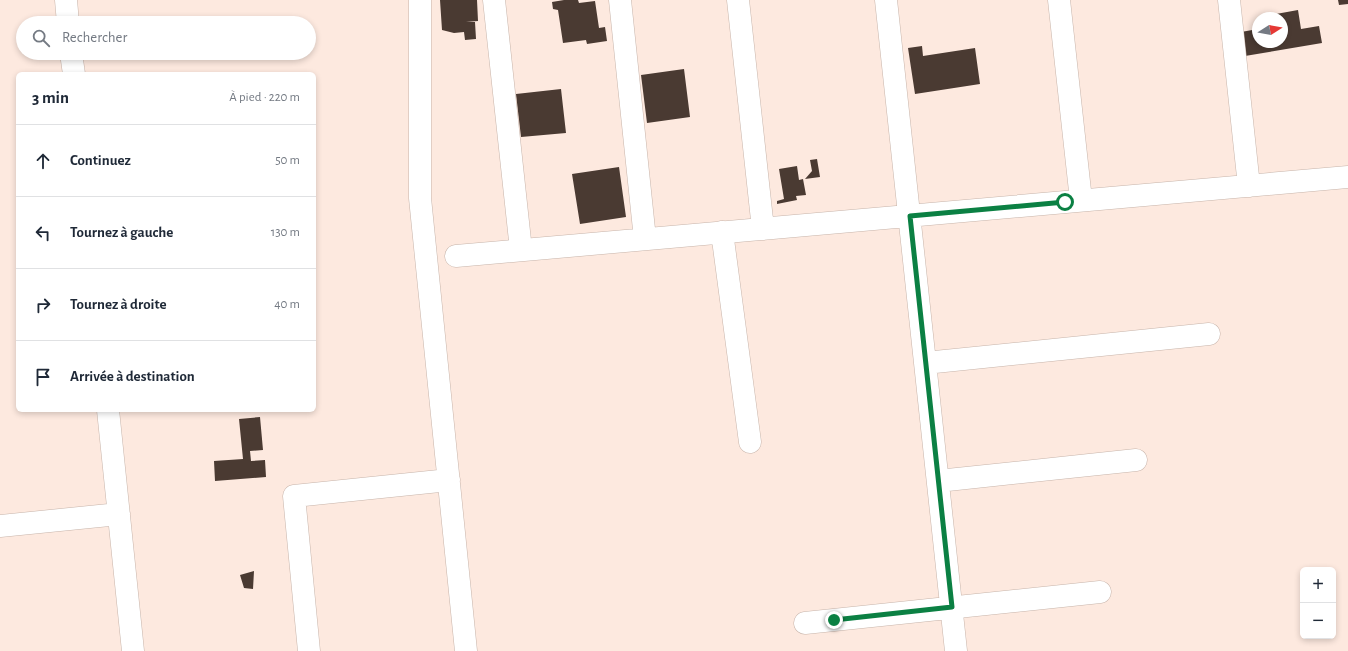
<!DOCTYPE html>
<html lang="fr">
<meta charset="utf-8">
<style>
:root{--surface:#fff;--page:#f2f2f3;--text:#1f2937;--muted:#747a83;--line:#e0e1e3}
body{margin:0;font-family:"Alegreya Sans",sans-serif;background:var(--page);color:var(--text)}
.controls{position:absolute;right:12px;bottom:12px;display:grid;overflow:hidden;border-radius:6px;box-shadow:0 2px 6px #0003}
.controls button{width:36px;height:36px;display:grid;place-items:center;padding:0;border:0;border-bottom:1px solid var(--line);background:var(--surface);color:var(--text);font:20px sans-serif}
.compass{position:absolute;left:1252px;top:12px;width:36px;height:36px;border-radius:50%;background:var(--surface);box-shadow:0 2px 6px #0003;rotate:79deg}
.stop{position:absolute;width:12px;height:12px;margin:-9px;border:3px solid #0b8043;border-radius:50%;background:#fff}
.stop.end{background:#0b8043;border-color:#fff;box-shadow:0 1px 4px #0008}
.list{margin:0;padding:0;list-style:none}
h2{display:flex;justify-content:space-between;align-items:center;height:52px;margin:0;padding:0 16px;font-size:17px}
h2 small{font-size:13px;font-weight:400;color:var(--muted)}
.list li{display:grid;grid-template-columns:26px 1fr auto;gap:12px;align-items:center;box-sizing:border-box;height:72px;padding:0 16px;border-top:1px solid var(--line)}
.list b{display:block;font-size:15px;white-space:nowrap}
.list em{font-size:13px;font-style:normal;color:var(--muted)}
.icon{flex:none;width:22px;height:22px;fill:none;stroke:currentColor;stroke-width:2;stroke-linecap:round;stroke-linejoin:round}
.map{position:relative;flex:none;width:1348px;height:651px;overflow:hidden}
.search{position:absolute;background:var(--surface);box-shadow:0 2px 6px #0003;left:16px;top:16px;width:300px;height:44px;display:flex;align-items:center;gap:10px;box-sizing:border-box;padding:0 14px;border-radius:22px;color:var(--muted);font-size:15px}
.panel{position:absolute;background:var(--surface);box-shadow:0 2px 6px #0003;left:16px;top:72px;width:300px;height:340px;border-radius:6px}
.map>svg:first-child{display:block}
.building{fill:#4a3a32}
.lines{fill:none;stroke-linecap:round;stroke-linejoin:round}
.minor-casing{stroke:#c7b4aa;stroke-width:23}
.minor{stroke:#fff;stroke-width:22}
.route{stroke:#0b8043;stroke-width:5}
</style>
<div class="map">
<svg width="1348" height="651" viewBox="0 0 1348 651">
<rect width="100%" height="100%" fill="#fde9df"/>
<path class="building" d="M440,0H477L478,21L466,22H475L476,39L465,40L464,32L454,33L442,30Z
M564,0H578L579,3L595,1L599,28L605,27L607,41L587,44L586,40L563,43L558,10L553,9L552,2Z
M1338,0H1348V4L1339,5Z
M1298,10L1301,29L1319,26L1322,43L1245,56L1241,32L1258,29V42H1282V18H1276V14Z
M922,46L923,56L975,48L980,84L915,94L908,48Z
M684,69L690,117L647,123L641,75Z
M561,89L566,133L521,137L516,94Z
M817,159L820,177L805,179L812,171L810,160Z
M797,166L799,180L803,179L806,195L796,196L797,200L777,204V201L784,199L779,169Z
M619,167L626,217L580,224L572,174Z
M260,417L263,450L250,451L251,461L265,460L266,477L215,481L214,461L243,459L239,419Z
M254,571L253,589L244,588L240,575Z"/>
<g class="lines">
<defs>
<path id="minor" d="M66,0L68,23
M420,0V198L466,651
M494,0L521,250
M620,0L645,239
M738,0L763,229
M886,0L956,651
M1059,0L1081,200
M1229,0L1249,186
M71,53L74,74
M722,232L750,442
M456,256L1348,177
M925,363L1209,334
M108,410L133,651
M938,481L1136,460
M0,526L119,514
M805,623L1100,592
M309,651L294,496L449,480"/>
</defs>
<use href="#minor" class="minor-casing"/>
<use href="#minor" class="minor"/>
</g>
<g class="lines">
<path class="route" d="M834,620L952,607L910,216L1065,202"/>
</g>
</svg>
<div class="controls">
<button>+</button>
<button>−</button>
</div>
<svg class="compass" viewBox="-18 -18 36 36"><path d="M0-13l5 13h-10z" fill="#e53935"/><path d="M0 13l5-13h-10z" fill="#747a83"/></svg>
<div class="stop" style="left:1065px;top:202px"></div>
<div class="stop end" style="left:834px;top:620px"></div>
<div class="search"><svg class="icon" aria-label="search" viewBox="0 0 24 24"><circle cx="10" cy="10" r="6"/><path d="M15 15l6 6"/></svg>Rechercher</div>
<section class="panel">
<h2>3 min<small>À pied · 220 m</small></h2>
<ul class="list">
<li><svg class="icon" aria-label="ahead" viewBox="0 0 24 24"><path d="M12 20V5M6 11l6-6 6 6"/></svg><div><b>Continuez</b></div><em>50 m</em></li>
<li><svg class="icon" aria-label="left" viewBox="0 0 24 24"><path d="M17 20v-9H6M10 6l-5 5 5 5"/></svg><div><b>Tournez à gauche</b></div><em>130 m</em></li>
<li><svg class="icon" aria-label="right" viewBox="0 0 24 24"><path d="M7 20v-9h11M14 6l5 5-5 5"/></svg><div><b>Tournez à droite</b></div><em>40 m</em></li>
<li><svg class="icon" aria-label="arrive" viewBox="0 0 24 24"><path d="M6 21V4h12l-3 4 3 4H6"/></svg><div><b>Arrivée à destination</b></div></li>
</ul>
</section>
</div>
